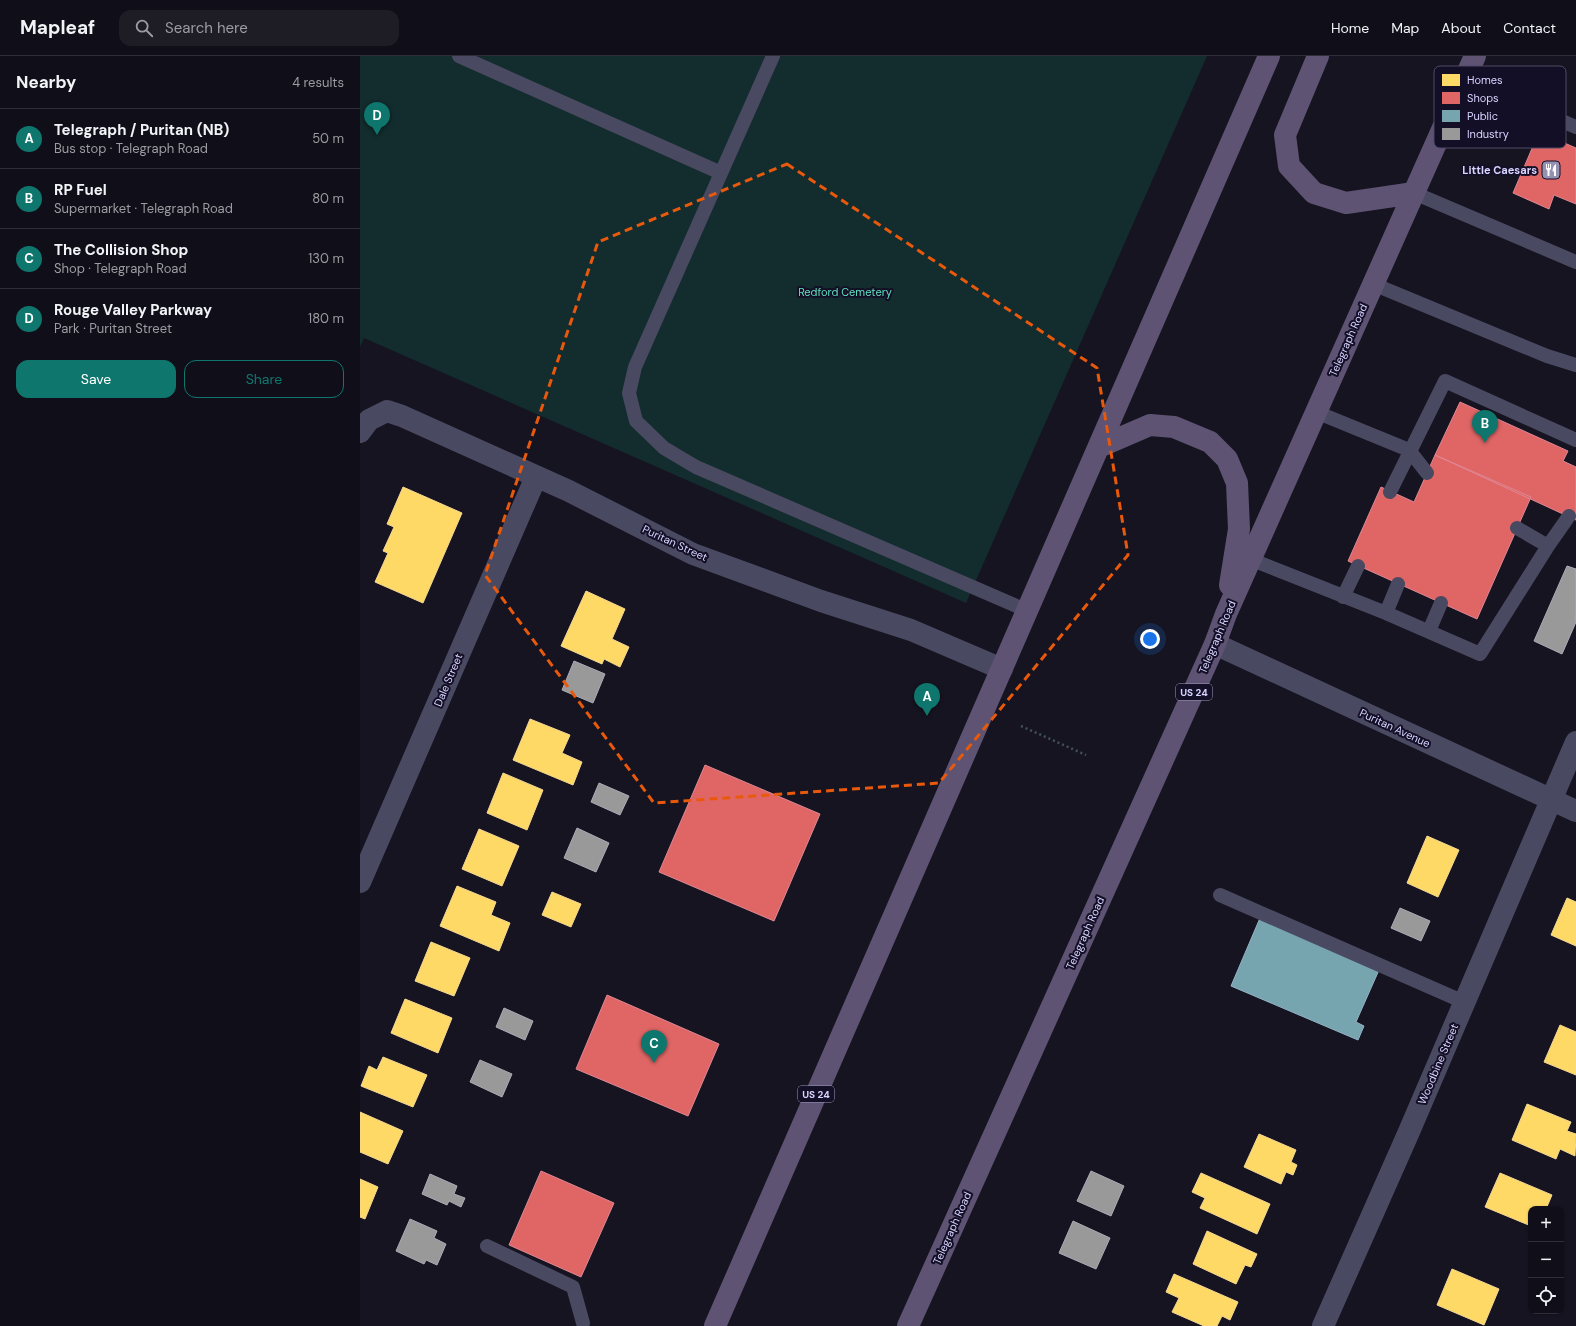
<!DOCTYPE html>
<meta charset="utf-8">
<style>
:root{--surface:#100f19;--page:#1e1d26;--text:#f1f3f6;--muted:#9c9ca2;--line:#302f38;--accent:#0f766e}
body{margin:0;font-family:"DM Sans",sans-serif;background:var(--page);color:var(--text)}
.controls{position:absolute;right:12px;bottom:12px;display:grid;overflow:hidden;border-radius:8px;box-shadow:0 1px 3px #0004}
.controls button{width:36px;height:36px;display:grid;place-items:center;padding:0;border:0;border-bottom:1px solid var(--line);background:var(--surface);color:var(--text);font:20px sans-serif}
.you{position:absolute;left:790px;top:583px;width:14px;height:14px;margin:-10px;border:3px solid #fff;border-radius:50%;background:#1a73e8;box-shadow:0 0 0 6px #1a73e833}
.badge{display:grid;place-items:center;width:26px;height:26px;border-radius:50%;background:var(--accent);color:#fff;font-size:13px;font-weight:700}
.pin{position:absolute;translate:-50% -33px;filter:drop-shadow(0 1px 2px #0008)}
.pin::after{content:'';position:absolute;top:21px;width:14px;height:12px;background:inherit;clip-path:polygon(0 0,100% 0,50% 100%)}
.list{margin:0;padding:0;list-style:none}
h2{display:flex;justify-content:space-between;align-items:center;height:52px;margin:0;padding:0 16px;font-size:17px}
h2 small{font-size:13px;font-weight:400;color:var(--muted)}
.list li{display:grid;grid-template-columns:26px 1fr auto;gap:12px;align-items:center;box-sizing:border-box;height:60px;padding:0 16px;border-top:1px solid var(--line)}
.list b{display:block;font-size:15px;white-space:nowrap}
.list p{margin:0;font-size:13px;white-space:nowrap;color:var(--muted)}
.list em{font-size:13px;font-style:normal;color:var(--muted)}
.actions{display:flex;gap:8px;padding:12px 16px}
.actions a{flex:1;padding:9px 0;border:1px solid var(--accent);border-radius:12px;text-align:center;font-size:14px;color:var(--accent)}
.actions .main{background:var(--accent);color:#fff}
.icon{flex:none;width:22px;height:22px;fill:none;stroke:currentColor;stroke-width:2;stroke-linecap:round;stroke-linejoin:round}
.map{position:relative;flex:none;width:1216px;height:1270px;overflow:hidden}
header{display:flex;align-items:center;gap:24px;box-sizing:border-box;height:56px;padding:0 20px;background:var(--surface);border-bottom:1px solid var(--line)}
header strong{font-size:19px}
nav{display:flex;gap:22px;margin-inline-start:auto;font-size:14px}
.search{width:280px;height:36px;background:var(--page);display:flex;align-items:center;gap:10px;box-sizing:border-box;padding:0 14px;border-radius:12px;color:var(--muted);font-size:15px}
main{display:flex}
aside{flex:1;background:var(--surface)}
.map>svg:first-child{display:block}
.green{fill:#132c2d}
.homes{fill:#ffd966;stroke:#f4d894}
.shops{fill:#e06666;stroke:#de8794}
.public{fill:#76a5af;stroke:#94b3c7}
.industry{fill:#999;stroke:#acabb8}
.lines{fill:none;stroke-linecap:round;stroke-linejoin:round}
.path{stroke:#44505f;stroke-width:2.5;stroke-dasharray:2 3;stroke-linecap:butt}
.service{stroke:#4a4962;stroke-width:14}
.minor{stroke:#4a4962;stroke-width:22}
.primary{stroke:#5e5373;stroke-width:22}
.marked{fill:none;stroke:#e8590c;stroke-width:3;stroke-dasharray:8 5;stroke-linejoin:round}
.labels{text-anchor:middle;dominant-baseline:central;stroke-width:4;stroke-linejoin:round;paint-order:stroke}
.shield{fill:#130f26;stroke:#9e99be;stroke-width:1}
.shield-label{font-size:10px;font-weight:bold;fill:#d9d4ff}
.poi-label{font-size:11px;font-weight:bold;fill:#d9d4ff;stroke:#130f26;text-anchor:end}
.park-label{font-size:11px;fill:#5fe0c0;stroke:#130f26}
.street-label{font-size:11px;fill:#d9d4ff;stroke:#130f26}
.key{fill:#130f26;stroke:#4e4a67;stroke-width:1}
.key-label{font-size:11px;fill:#d9d4ff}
</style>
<header>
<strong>Mapleaf</strong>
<div class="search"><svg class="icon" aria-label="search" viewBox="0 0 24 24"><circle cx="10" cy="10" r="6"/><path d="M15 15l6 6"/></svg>Search here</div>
<nav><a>Home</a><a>Map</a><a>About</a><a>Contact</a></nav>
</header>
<main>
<aside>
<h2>Nearby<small>4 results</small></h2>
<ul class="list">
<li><span class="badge">A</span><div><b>Telegraph / Puritan (NB)</b><p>Bus stop · Telegraph Road</p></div><em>50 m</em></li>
<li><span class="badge">B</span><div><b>RP Fuel</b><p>Supermarket · Telegraph Road</p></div><em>80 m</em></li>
<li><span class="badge">C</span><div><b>The Collision Shop</b><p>Shop · Telegraph Road</p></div><em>130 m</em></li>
<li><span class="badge">D</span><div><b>Rouge Valley Parkway</b><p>Park · Puritan Street</p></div><em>180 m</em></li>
</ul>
<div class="actions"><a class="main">Save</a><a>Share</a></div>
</aside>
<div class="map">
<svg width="1216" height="1270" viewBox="0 0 1216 1270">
<rect width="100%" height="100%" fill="#161421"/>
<path class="green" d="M0,0H847L606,547L4,282L0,291Z"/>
<path class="homes" d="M43,431L102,457L63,547L15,526L28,497L23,495L34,471L27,468Z
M226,535L265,553L252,583L269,591L260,611L244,603L242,608L201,590Z
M170,663L210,679L202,697L222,706L213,729L153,704Z
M143,717L183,734L167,774L127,757Z
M119,773L159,790L142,830L102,813Z
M1067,780L1099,794L1078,841L1047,827Z
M97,830L136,846L131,859L150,867L139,895L80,870Z
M192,836L221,848L211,871L182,859Z
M1207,842L1216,846V890L1191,879Z
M71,886L110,902L94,940L55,925Z
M45,943L92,962L78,997L31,977Z
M1200,969L1216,976V1019L1184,1006Z
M23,1001L67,1019L53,1051L1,1030L9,1010L17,1014Z
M1167,1048L1211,1066L1207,1075L1216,1078L1215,1100L1200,1093L1196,1103L1152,1084Z
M0,1056L43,1075L28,1108L0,1096Z
M899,1078L936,1094L931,1106L937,1109L933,1119L926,1116L921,1128L884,1111Z
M841,1117L910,1148L897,1178L840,1152L845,1142L832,1136Z
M1140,1117L1192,1139L1186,1153H1171V1170L1125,1151Z
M0,1123L18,1131L5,1163L0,1161Z
M847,1175L897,1198L891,1211L885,1209L876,1228L833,1208Z
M1092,1213L1139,1233L1124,1269L1077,1249Z
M814,1218L878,1246L870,1264L862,1260L857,1270H844L812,1256L819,1242L806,1236Z"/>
<path class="shops" d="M1179,76L1216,92V148L1194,139L1189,153L1153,137Z
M1100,346L1208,395L1203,405L1216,411V464L1075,399Z
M1075,399L1171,441L1117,563L988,505L1021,431L1054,446Z
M345,709L460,758L414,865L299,816Z
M247,939L359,988L328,1060L216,1013Z
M181,1115L254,1147L221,1221L149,1189Z"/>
<path class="public" d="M900,862L1019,914L996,966L1004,970L998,984L871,930Z"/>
<path class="industry" d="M1207,510L1216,513V566L1202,598L1174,585Z
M214,605L245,618L233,647L202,634Z
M239,727L269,740L260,759L231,746Z
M217,772L249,787L236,816L204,802Z
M1040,852L1070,865L1061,885L1031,872Z
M144,952L173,965L165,984L136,971Z
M120,1004L152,1018L142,1041L110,1026Z
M731,1115L764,1130L751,1160L717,1145Z
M70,1118L97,1130L94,1138L105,1142L101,1151L89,1145L87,1149L62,1138Z
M50,1163L77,1175L74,1182L86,1188L77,1209L66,1204L64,1208L36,1195Z
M713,1165L750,1182L736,1213L699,1197Z"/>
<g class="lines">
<path class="path" d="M661,670L726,699"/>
<path class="service" d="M99,0L361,117
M413,0L275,311L269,337L276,365L304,392L336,411L668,555
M1104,23L1216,71
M1054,137L1216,206
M1013,228L1187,300L1216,309
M956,356L1049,394L1067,417
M1030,436L1085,325L1216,384
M1188,490L1209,460
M890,503L1026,557L1120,598L1188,490L1157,472
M983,541L998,510
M1026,557L1038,528
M1069,575L1081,547
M860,839L1104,946
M127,1190L213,1231L223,1267"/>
<path class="minor" d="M0,376L9,364L27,355L42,360L209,435L333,498L461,545L551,574L642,613
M855,588L1216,755
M0,826L176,421
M963,1270L1048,1078L1216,686"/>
<path class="primary" d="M958,0L925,79L929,110L954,137L986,147L1054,137
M739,391L790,369L814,371L850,386L867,403L877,427L879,473L870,529
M355,1270L909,0
M548,1270L855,588L866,558L1115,0"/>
</g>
<path class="marked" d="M427,108L737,312L768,499L579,727L294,747L125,519L238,186Z"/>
<defs>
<symbol id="restaurant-square" viewBox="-11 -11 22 22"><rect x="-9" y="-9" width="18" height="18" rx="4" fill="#9591b1" stroke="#130f26"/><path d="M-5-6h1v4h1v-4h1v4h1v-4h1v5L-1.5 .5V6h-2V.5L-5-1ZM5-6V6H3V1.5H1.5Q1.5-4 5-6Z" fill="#fff"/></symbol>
</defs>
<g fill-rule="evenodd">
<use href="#restaurant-square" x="1180" y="103" width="22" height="22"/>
</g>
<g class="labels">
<g class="shield">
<rect x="816" y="628" width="36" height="16" rx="3"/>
<rect x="438" y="1030" width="36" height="16" rx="3"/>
</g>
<g class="shield-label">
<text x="834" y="636">US 24</text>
<text x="456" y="1038">US 24</text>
</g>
<g class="poi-label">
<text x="1177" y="114">Little Caesars</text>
</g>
<g class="park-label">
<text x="485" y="236">Redford Cemetery</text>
</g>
<g class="street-label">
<text transform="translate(988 284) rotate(-66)">Telegraph Road</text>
<text transform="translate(315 487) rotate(25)">Puritan Street</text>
<text transform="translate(857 581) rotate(-67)">Telegraph Road</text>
<text transform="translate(88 624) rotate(-67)">Dale Street</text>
<text transform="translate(1035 672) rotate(25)">Puritan Avenue</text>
<text transform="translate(725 877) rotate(-66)">Telegraph Road</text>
<text transform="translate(1078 1008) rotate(-67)">Woodbine Street</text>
<text transform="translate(592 1172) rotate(-66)">Telegraph Road</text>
</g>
</g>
<rect x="1074" y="10" width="132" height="82" rx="6" class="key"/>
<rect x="1082" y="18" width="18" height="12" fill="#ffd966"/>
<rect x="1082" y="36" width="18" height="12" fill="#e06666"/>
<rect x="1082" y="54" width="18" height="12" fill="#76a5af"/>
<rect x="1082" y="72" width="18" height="12" fill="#999"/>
<g class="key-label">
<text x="1107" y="28">Homes</text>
<text x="1107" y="46">Shops</text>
<text x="1107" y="64">Public</text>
<text x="1107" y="82">Industry</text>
</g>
</svg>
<div class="controls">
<button>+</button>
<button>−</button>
<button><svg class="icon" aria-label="locate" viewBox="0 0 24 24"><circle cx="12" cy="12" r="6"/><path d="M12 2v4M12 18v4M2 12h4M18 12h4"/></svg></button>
</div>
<div class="you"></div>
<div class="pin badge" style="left:567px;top:660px">A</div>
<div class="pin badge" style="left:1125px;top:387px">B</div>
<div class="pin badge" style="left:294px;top:1007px">C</div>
<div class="pin badge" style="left:17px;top:79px">D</div>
</div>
</main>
